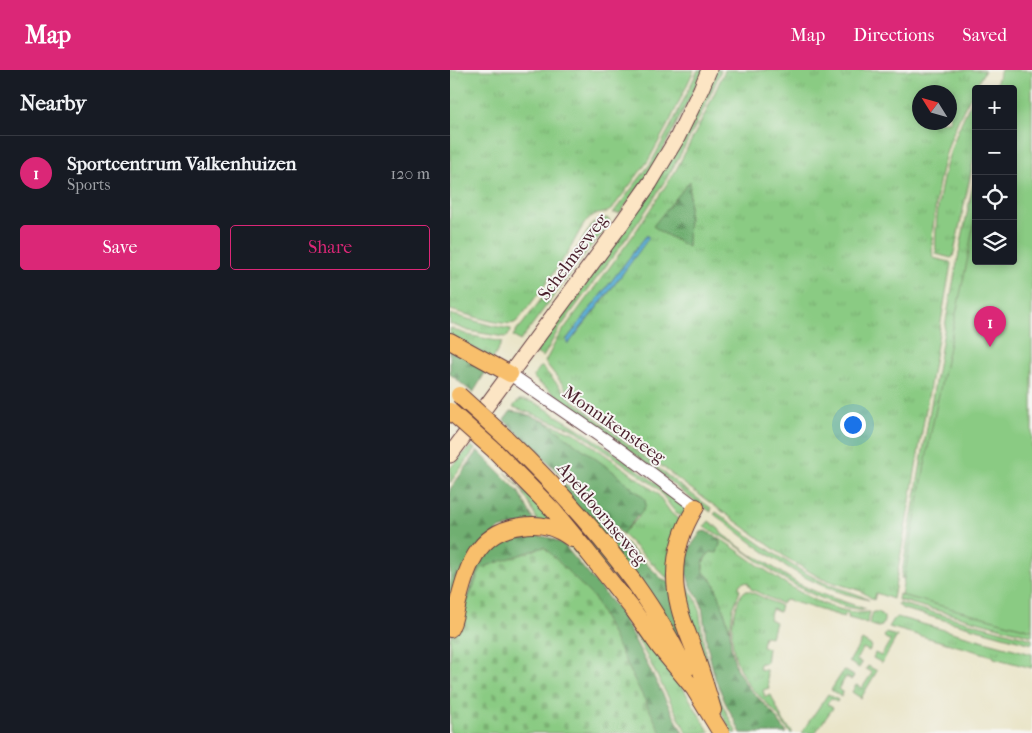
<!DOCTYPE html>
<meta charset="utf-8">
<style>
:root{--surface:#171b24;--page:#20242c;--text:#f1f3f6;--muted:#9ea1a6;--line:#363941;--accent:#db2777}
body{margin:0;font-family:"IM FELL French Canon",serif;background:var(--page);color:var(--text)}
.controls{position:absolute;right:15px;top:15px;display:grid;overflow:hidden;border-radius:5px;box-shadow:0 2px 8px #0003}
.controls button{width:45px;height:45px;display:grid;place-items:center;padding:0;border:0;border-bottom:1px solid var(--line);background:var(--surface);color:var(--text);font:25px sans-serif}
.compass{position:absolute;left:462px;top:15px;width:45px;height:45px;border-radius:50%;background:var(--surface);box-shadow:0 2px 8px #0003;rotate:307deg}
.you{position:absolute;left:402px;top:354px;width:18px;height:18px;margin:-12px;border:4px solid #fff;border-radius:50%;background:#1a73e8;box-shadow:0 0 0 8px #1a73e833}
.badge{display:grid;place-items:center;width:32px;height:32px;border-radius:50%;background:var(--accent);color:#fff;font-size:16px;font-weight:700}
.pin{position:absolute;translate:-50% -41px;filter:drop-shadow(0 1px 2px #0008)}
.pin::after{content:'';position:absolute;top:26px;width:18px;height:15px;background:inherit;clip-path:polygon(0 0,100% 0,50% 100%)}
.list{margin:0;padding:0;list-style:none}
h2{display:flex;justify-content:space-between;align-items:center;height:65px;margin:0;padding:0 20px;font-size:21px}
h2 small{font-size:16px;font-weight:400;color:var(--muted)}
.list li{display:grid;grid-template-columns:32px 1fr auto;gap:15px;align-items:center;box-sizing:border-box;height:75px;padding:0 20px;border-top:1px solid var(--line)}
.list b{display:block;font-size:19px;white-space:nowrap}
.list p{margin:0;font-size:16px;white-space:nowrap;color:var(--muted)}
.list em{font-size:16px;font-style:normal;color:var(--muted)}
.actions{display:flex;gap:10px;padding:15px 20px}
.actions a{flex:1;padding:11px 0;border:1px solid var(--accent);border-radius:5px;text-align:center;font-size:18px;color:var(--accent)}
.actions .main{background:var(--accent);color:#fff}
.icon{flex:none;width:28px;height:28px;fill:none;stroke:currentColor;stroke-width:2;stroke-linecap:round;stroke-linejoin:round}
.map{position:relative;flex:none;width:582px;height:663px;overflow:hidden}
header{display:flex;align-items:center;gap:30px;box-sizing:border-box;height:70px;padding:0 25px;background:var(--accent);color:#fff}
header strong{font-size:24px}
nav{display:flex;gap:28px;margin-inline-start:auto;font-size:18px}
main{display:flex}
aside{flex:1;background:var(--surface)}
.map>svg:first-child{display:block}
.grass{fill:url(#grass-tufts);stroke:#6a7557;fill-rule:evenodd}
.forest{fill:url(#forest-firs);stroke:#5c674e}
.cemetery{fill:url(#cemetery-stones);stroke:#6a7557}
.garden{fill:#8acb83;stroke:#6a7557}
.water{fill:url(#water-ripples);stroke:#516780}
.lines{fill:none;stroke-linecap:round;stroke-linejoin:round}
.tertiary-casing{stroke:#623d43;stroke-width:14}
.secondary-casing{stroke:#623d43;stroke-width:17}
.primary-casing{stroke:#623d43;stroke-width:18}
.tertiary{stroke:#fff;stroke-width:12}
.secondary{stroke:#fce5c4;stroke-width:15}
.primary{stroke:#f8bf6c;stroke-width:16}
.primary-bridge-casing{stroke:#623d43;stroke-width:18;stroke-linecap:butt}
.primary-bridge{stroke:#f8bf6c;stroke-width:16}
.labels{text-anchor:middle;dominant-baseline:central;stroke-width:4;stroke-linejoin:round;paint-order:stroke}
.street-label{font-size:18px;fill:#4a1f2b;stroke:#f6f6f2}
</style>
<header>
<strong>Map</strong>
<nav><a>Map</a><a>Directions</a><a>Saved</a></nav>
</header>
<main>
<aside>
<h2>Nearby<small></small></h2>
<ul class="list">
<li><span class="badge">1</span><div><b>Sportcentrum Valkenhuizen</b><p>Sports</p></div><em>120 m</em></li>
</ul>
<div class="actions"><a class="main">Save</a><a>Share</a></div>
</aside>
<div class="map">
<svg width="582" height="663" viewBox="0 0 582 663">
<defs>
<pattern id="grass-tufts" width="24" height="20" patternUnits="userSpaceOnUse" patternTransform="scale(1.25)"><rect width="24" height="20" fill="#8acb83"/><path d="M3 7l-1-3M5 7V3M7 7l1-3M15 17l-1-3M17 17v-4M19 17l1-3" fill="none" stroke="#79ae71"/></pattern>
<pattern id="forest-firs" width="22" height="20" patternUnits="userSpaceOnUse" patternTransform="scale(1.25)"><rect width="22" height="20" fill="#6faf71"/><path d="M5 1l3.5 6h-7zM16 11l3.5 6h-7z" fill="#5d8e5d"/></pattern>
<pattern id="cemetery-stones" width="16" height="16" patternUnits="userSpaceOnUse" patternTransform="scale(1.25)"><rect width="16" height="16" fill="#8acb83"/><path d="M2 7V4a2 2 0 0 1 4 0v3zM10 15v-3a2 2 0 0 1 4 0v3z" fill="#79ae71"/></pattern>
<pattern id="water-ripples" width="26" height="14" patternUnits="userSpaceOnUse" patternTransform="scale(1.25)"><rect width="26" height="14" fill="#58afd5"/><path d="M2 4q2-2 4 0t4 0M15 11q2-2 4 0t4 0" fill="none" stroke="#4b8ead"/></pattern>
</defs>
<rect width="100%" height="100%" fill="#f6f6f2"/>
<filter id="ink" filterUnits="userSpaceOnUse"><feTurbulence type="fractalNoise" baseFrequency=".02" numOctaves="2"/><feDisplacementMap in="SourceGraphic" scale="10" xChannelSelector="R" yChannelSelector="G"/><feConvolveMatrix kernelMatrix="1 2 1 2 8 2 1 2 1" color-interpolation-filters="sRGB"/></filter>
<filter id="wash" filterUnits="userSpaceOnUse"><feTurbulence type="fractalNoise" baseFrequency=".0096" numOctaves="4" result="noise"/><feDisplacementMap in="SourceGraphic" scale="20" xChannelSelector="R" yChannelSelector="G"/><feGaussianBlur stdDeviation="1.12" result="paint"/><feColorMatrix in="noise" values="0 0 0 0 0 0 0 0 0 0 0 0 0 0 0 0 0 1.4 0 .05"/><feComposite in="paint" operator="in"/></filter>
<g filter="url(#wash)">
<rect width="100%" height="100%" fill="#eae5c9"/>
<path class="grass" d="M0,0H244L221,49L198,91L162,139C156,145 145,142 138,149C130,158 123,175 116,185C101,207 86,227 70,248C69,249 67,252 64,253C55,257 12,243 0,240Z
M248,0H254L205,95L170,143H163L201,93L224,50Z
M264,0H271C253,43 232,85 206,125C176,173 138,217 106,264C101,272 98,280 93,287L86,283L89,278L174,162Z
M275,0H535C526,17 516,34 508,51C495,80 488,110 485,142C483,157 481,173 483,188L500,192L501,194L443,529L426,523L424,530L411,521L372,509L338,489L233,413L127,330L117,320L95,292L108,267L182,167L226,100L254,46ZM470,22H500V52H470ZM196,166H197C175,204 147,238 119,273L116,270Z
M563,20L582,210L461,510L451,508C475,373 496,236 526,102V191H563Z
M526,23V79L503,187L501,188L486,184C485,171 486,158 487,145C492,100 504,63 526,23Z
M157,148L159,150L160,155L140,177L70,271L63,266L68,258L71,256L109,206L143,153L149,150Z
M0,244L43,256L61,259V261L57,267H54L19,261L0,254Z
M0,258L18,265L52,272L43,289L0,265Z
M91,296L120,328L232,417L261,438V442L239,427L133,343L89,313L83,307Z
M69,330C83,329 96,339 107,346C151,371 191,402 232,432C237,438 236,441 235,448C220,442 216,426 205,416L127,361L115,356L63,337Z
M94,351L126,364L175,399L207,423L221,443L228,449L233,452L219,510L172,464L189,447L190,424Z
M53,372L142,467L208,558L48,377Z
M21,376L25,379L0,413V398Z
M55,402L110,456L88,452L79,433L71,419Z
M266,442C299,465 332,492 369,510C385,519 402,520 419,530C403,526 386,522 371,515C332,498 299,470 265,445L264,444Z
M259,451L269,459L272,464L301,485L309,488L347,513L371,524L416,539C403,540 392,536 379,531C359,524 340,513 322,501C300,485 279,469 254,457Z
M269,468C310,494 370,548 420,542L417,553L398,548L399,545L396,543L394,547L337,530L334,531L332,534L301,519L298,513L294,512L290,514L289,516L290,521L283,539L280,561L264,513L253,501C252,486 260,483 270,474Z
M118,471L138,493L233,618L260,663H237L172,539L116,472Z
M229,513L236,515L245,528L249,537L254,576L262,609L272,634L287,663H282L268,635Z
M295,521H299L331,536L329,542L322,539L319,549L325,552L321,567L314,566L312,576L318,578L316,593H310L309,599L316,600L319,618L313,620L315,627L321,625L332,649L343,663H340C335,656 330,648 324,641C317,633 309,626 302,619C285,599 278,570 284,545C286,538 289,525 295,521Z
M449,524L582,560V566L448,530Z
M448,533L582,569V574L453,539L448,535Z
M423,542H429L434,547V551L432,556L428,557L419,554Z
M447,547L582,584V598L544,588L543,586L439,557L444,549Z
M436,563L447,566L432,593L423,588L425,583L431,586L440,571L434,567Z
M412,570L422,576L419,581L413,578L406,590L412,593L409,598L399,592Z
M418,596L427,601L411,628L402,622L406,615L412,618L422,603L416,599Z
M394,600L404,606L401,610L396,607L388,619L393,623L391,627L381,620Z
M378,624L388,630L387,632L381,629L377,634L383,638L365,663H351Z"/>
<path class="forest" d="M240,111L238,177L213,163L203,156Z
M0,275L38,298L23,323L0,304Z
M61,341L73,343L94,351L164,402L194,428L196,434L194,439L172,464L54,350Z
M28,381L68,421L76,435L84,451L48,459L0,549V419Z
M112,411L213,510L222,514L249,604L109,414Z
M255,461L269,468L270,474L267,483L261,482C254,487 252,492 253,501L264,513L272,534L280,561L281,577L286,598L297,616L322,642L337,663H291L275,632L265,608L257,575L252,536L248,527L240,515L236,502V490L238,484L241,476L251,462Z
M85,465L101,468L114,475L170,542L233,663H209L0,589V568L30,494C45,472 59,465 85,465Z"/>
<path class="cemetery" d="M94,477L144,528L211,663H0V568L8,555L31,498Z"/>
<path class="garden" d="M551,0H582V560L451,525L481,362L517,192L526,140V191H563V19H544Z"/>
<path class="water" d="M196,166H198V169C173,204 146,239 119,273H117V269Z"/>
</g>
<g filter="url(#ink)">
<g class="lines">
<defs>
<path id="tertiary" d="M60,304L173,382L246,437"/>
<path id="secondary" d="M0,385L171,154L200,113L227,68L251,19L259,0"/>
<path id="primary" d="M0,271L60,304
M55,367C102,412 146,460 184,512C204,540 222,569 236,600
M45,381L103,440L136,480L184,541L210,578L244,619L271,663
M246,437C227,467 220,501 229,537C232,550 238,564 243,577C250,598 257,619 263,640
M0,559L3,552C14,511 20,462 71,456C92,453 105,457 122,469"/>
</defs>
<use href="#tertiary" class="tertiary-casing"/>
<use href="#secondary" class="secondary-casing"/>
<use href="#primary" class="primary-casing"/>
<use href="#tertiary" class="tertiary"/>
<use href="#secondary" class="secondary"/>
<use href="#primary" class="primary"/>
<defs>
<path id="primary-bridge" d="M9,325L55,367
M0,341L45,381"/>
</defs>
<use href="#primary-bridge" class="primary-bridge-casing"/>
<use href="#primary-bridge" class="primary-bridge"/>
</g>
</g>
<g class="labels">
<g class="street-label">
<text transform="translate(123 187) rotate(-53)">Schelmseweg</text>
<text transform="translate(164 355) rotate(35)">Monnikensteeg</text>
<text transform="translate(152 444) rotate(50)">Apeldoornseweg</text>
</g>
</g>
</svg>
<div class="controls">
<button>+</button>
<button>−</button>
<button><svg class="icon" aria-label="locate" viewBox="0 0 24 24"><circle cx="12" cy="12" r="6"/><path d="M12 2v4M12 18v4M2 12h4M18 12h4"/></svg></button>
<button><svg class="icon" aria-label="layers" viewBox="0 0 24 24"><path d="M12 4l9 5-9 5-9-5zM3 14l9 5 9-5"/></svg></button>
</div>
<svg class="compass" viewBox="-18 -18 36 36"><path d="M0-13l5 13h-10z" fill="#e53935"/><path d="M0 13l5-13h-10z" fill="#9ea1a6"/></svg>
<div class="you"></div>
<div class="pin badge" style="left:540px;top:277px">1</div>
</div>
</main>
